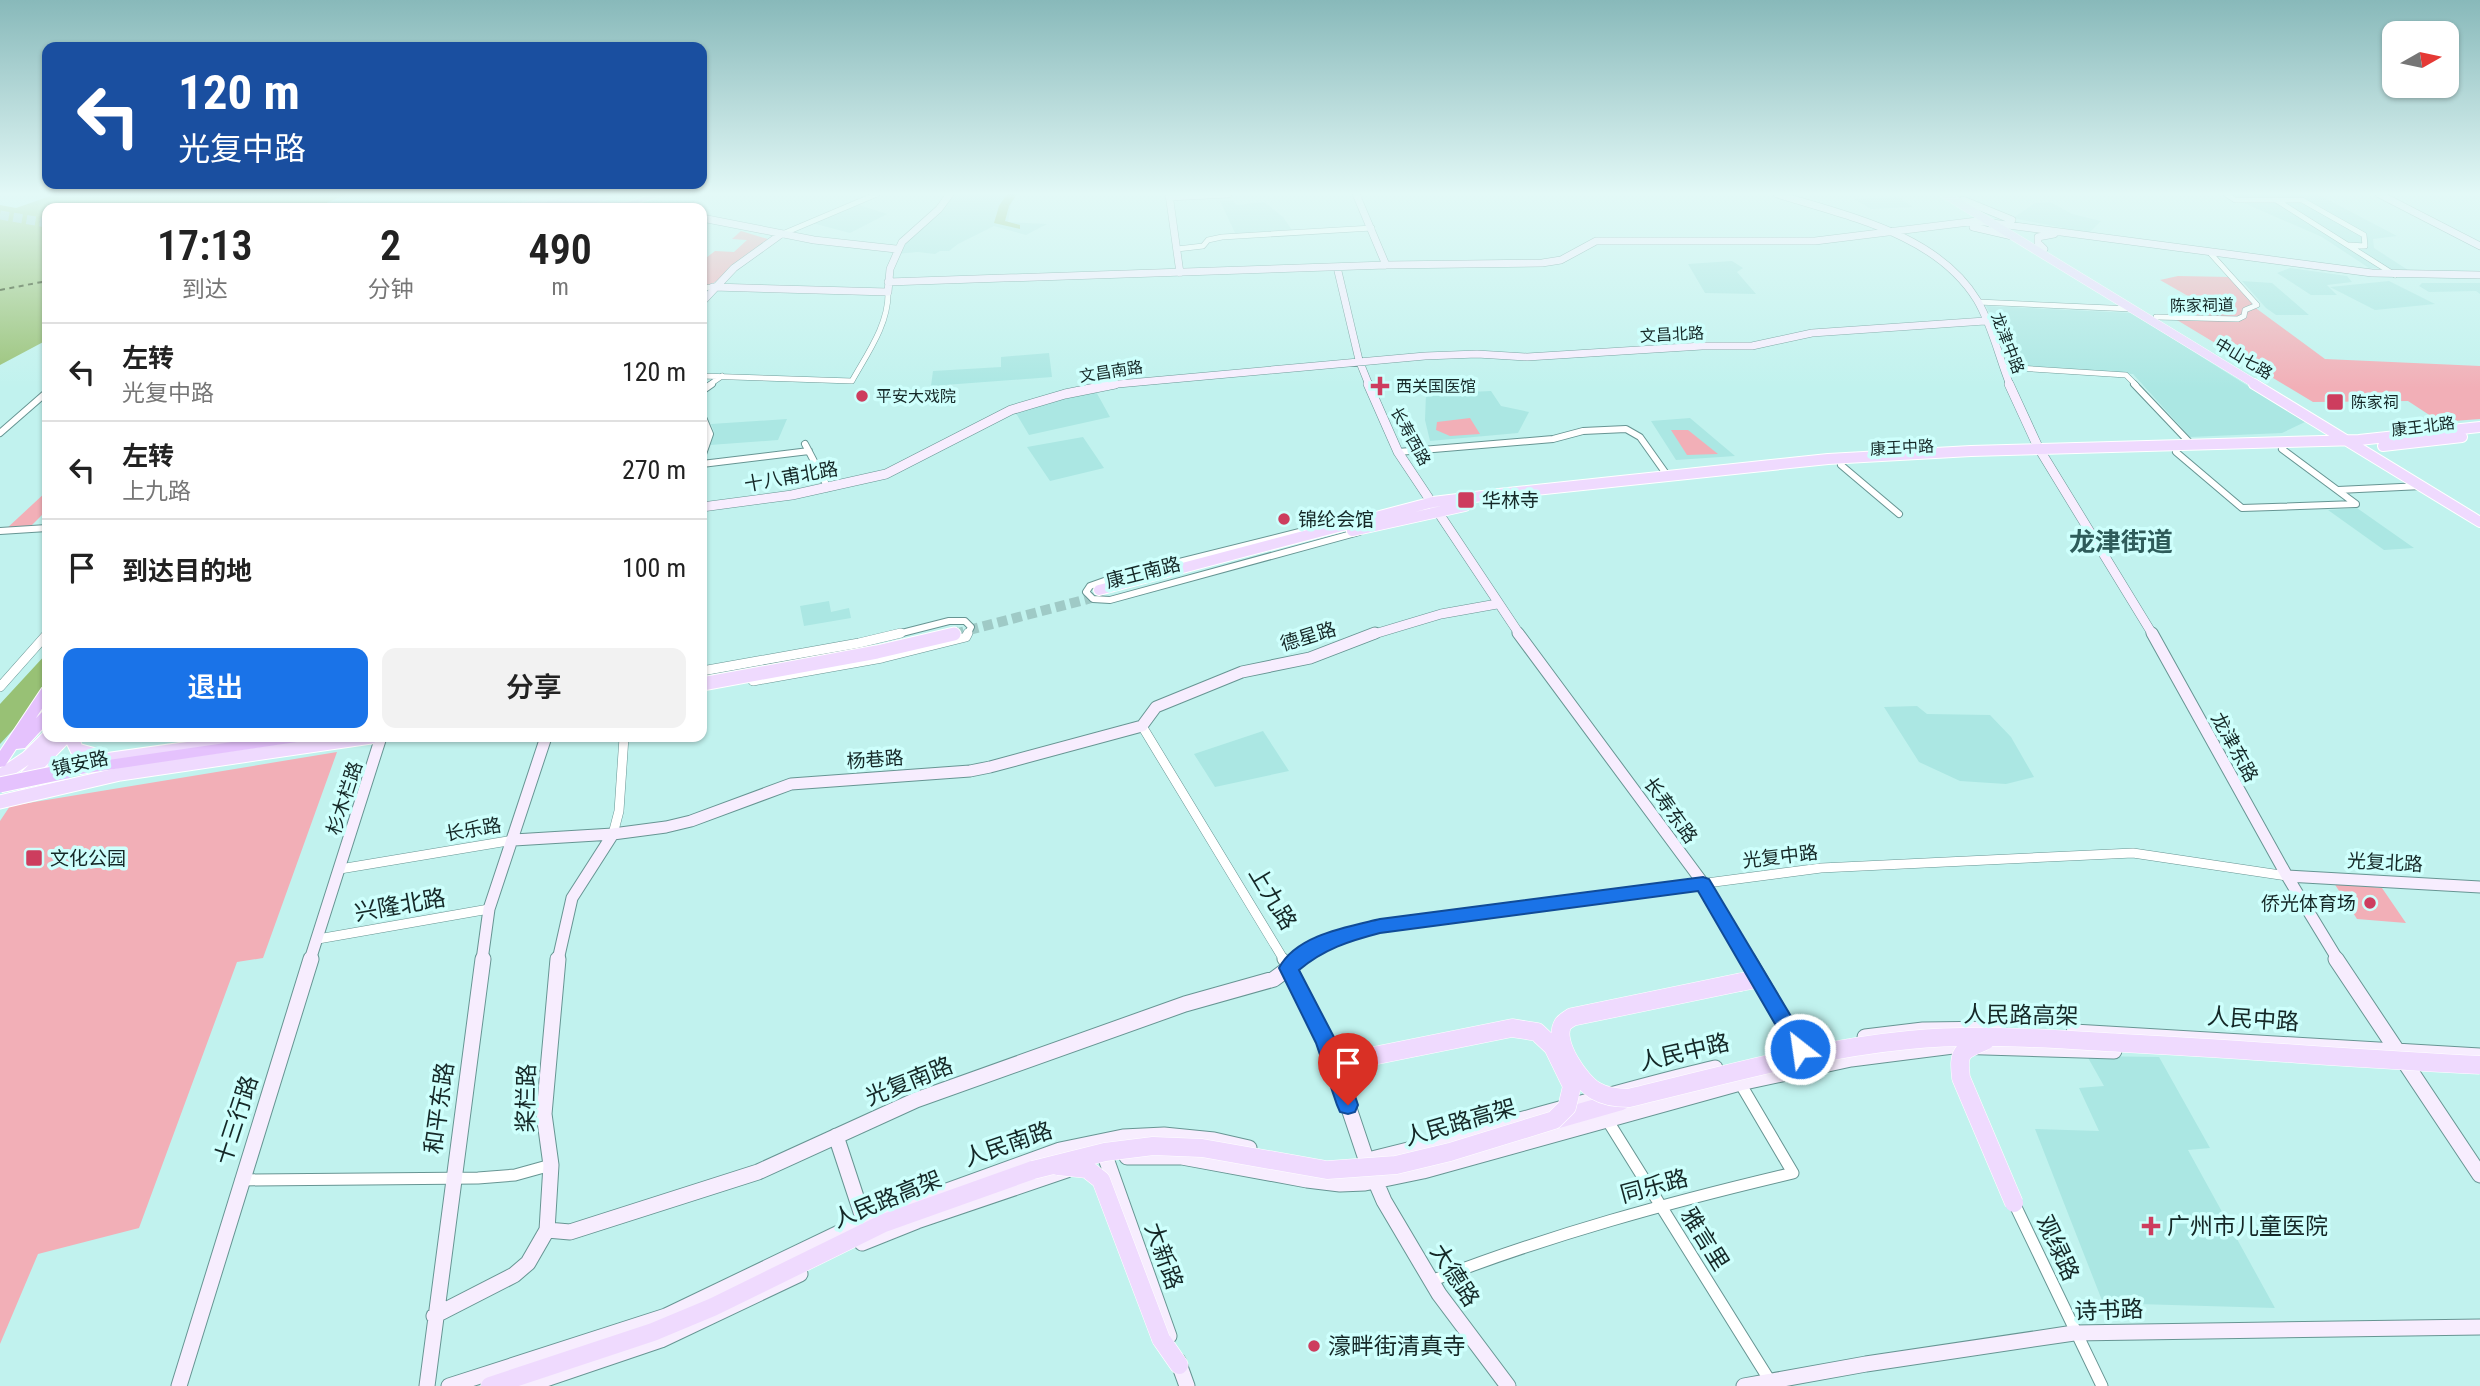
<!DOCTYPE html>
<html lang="zh">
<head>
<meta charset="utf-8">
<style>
	:root { --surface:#fff; --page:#f2f2f2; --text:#222; --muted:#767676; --line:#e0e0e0; --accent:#1a73e8 }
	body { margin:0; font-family:"Roboto Condensed","Noto Sans SC",sans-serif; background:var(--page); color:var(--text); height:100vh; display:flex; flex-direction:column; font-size:26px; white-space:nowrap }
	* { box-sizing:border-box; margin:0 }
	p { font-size:23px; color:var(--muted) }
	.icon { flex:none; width:38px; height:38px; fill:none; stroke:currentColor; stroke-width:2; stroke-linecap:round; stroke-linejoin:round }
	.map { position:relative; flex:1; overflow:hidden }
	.sheet { position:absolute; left:42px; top:203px; width:665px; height:539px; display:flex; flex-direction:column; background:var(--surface); border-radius:14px; box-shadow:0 2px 5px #0004 }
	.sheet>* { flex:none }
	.top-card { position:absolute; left:42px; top:42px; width:665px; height:147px; border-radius:14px; box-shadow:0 2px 5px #0004; background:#1a4fa0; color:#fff; overflow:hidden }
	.needle { width:46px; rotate:81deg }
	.fabs { position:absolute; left:2382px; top:21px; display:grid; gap:14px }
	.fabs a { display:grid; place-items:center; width:77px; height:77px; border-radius:14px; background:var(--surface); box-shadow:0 2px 5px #0004; font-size:35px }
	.pin { position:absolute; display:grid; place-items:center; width:60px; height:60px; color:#fff; margin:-72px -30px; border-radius:50% 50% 50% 0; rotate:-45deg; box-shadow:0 0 7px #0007 }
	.pin .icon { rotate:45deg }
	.me { position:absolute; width:77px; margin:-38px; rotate:330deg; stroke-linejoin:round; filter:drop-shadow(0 0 5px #0008) }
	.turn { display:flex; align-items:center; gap:24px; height:147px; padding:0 21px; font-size:32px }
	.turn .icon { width:91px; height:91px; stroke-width:2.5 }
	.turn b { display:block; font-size:49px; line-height:60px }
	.eta { display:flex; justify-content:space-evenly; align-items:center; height:119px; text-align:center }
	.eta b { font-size:42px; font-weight:600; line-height:49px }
	.action { display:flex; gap:14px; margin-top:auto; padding:14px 21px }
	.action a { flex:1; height:80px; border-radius:14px; background:var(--accent); color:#fff; font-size:28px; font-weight:600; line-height:80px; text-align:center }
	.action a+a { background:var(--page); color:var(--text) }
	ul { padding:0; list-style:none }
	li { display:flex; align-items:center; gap:21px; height:98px; padding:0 21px; border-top:2px solid var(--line) }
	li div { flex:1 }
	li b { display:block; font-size:26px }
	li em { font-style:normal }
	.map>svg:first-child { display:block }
	.built { fill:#abe7e3 }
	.green { fill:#f2afb7 }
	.water { fill:#98c175 }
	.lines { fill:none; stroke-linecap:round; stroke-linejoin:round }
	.river { fill:#98c175; fill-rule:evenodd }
	.ferry { stroke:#1d3600; stroke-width:2; stroke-dasharray:5 4.5; stroke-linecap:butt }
	.primary-tunnel-far1 { stroke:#9fcac6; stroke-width:10; stroke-dasharray:10 5; stroke-linecap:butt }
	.primary-tunnel { stroke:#9fcac6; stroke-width:13; stroke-dasharray:13 7; stroke-linecap:butt }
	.highway-tunnel { stroke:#9fcac6; stroke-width:9; stroke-dasharray:9 4.5; stroke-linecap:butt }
	.street-far3-casing { stroke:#679593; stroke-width:6 }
	.street-far2-casing { stroke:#679593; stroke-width:8 }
	.street-far1-casing { stroke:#679593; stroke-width:10 }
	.street-casing { stroke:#679593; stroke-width:13 }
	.secondary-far3-casing { stroke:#679593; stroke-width:8 }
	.secondary-far2-casing { stroke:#679593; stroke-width:10 }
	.secondary-far1-casing { stroke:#679593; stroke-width:13 }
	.secondary-casing { stroke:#679593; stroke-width:17 }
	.primary-far3-casing { stroke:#fff; stroke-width:9 }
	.primary-far2-casing { stroke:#fff; stroke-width:12 }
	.primary-far1-casing { stroke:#fff; stroke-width:15 }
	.primary-casing { stroke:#fff; stroke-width:19 }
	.highway-casing { stroke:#fff; stroke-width:2 }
	.street-far3 { stroke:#fff; stroke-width:5 }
	.street-far2 { stroke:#fff; stroke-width:6 }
	.street-far1 { stroke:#fff; stroke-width:9 }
	.street { stroke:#fff; stroke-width:11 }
	.secondary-far3 { stroke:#f7edfe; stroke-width:7 }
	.secondary-far2 { stroke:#f7edfe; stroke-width:9 }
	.secondary-far1 { stroke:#f7edfe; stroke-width:11 }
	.secondary { stroke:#f7edfe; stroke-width:15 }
	.primary-far3 { stroke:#efdafe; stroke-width:8 }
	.primary-far2 { stroke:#efdafe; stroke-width:10 }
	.primary-far1 { stroke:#efdafe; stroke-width:13 }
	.primary { stroke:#efdafe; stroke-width:18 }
	.highway { fill:#e5c2fd; fill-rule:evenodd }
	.primary-bridge-casing { stroke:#fff; stroke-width:19; stroke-linecap:butt }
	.highway-bridge-far1-casing { stroke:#fff; stroke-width:10; stroke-linecap:butt }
	.highway-bridge-casing { stroke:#fff; stroke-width:17; stroke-linecap:butt }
	.primary-bridge { stroke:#efdafe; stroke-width:18 }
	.highway-bridge-far1 { stroke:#e5c2fd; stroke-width:9 }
	.highway-bridge { stroke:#e5c2fd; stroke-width:15 }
	.route { fill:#1a73e8; stroke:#114b97; stroke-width:2 }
	.poi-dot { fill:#cd3d5e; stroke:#cefffc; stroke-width:2.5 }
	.labels { text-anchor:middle; stroke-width:7; stroke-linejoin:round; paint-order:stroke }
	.far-street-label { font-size:16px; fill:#152827; stroke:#cefffc }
	.far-poi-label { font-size:16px; fill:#152827; stroke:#cefffc; text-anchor:start }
	.street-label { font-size:19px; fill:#152827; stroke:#cefffc }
	.poi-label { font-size:19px; fill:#152827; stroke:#cefffc; text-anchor:start }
	.near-street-label { font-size:23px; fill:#152827; stroke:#cefffc }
	.near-poi-label { font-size:23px; fill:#152827; stroke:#cefffc; text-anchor:start }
	.district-label { font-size:26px; font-weight:bold; fill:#2f5c5a; stroke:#cefffc }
</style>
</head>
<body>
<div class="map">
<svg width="2480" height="1386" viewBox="0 0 2480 1386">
	<rect width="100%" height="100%" fill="#c1f2ee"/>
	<path class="built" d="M347 194H523L494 208H315Z
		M952 194H1017L1011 204 1008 222 1047 224 1026 235 994 226 958 244 949 251H940L935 254 918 252 895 254 910 235 938 216Z
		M2223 194H2317L2397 236 2373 239 2374 248 2408 270 2369 268 2322 237Z
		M1899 197 1913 207 1871 209 1854 199Z
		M1231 200 1237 205 1264 202 1283 217 1294 233 1236 235 1220 201Z
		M2050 202 2072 214 2101 221 2089 233 2013 218 2035 203Z
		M856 204 887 214 850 233 812 223Z
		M1732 261 1743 268 1737 272 1756 294 1705 293 1688 264Z
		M2290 268 2347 276 2352 282 2327 285 2337 295H2311L2277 273Z
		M2242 281 2272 283 2309 315H2276L2266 308Z
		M2389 281 2435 304 2375 310 2330 287Z
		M2422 283H2480V294L2476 291 2429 292 2419 286Z
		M1986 306 2132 313 2305 422 2282 433 2190 437 2133 374 2014 366Z
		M1049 353 1052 377 931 386 933 371 1001 367V357Z
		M1094 388 1110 417 1029 435 1014 410Z
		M1491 391 1501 406 1529 412 1518 433 1430 441 1425 420 1426 394Z
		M1690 418 1735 456 1676 460 1651 421Z
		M787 419 778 440 710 445 714 432 711 424Z
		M1083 437 1104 468 1050 481 1027 447Z
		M2357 508 2414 548 2384 550 2328 510Z
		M829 601 831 612 849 608 851 618 804 626 800 606Z
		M1917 706 1927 714 1990 715 2011 737 2034 777 2006 784 1960 781 1919 762 1884 707Z
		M1263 731 1289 771 1215 787 1194 754Z
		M2087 1056 2159 1057 2210 1148 2188 1150 2275 1308 2103 1303 2035 1129 2099 1131 2079 1088 2104 1086Z"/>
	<path class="green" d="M741 231 771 240 711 285 702 286V261L715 251 734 252 747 240 732 239Z
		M2178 276 2230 277 2257 309 2325 359 2480 366V419L2440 422 2408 401 2313 402 2167 314 2194 311 2195 300 2160 280Z
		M1470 418 1480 434 1450 436 1436 430 1437 422Z
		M1671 430H1688L1718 454 1687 455Z
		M47 491V510L29 528 5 530Z
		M337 752 263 958 237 962 139 1228 38 1254 0 1344V821L10 806Z
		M2334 883 2382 888 2406 923 2357 919Z"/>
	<path class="water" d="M56 194H347L315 208H47V340L0 365V205L16 208Z
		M47 653V693L0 744V704Z"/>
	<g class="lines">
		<path class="river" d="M1007 194H1017L1009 206 1005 221 1020 225V229L994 223 999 206Z"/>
		<path class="ferry" d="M0 290 47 281"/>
		<path class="primary-tunnel-far1" d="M954 634 1103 595"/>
		<path class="primary-tunnel" d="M954 634 959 633"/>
		<path class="highway-tunnel" d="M0 215 47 223"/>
		<g class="street-far3-casing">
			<path id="street-far3" d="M2226 194 2235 200H2302L2364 235 2365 246 2349 245
				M2276 200 2395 275
				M780 235 877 194
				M1177 249 1203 246 1208 240 1222 237 1372 228
				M702 288 713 287
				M1978 302 2132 309
				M2156 317 2238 319 2244 316 2245 310 2257 305 2211 254
				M2003 367 2126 375 2136 385
				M702 376 852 381C867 354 889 324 888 292
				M709 385 722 376"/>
		</g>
		<g class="street-far2-casing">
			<path id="street-far2" d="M2134 384 2192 445
				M702 391 712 384
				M702 415 710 434 702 457
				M0 433 47 392
				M805 444 828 488
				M1398 452 1553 439 1583 431 1626 429 1640 437 1667 475
				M2176 452 2242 508 2356 504 2282 449
				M702 464 809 451
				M1841 465 1899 514
				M2338 490 2422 486
				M1343 521 1107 580 1090 586 1086 592 1093 599 1110 600 1359 532
				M0 531 47 528
				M894 635 949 621H965L971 627 967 635"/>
		</g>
		<g class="street-far1-casing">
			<path id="street-far1" d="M702 671 859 643 901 633
				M753 681 882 658 966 637 968 633
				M0 687 47 634
				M1142 726 1284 960
				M613 834 619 811 624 737
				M340 869 514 840
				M318 939 489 909
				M1298 960 1332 941 1380 926 1821 868 2133 853 2287 876"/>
		</g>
		<g class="street-casing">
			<path id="street" d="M1283 959 1289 968 1300 959
				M1606 1118 1770 1381
				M241 1180 478 1178 515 1175 551 1165
				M2014 1203 2102 1386
				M1431 1281C1549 1235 1670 1202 1793 1173L1740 1083"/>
		</g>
		<g class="secondary-far3-casing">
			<path id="secondary-far3" d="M1169 194 1180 273
				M1356 194 1386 265
				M1777 194C1846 216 1936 233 1977 300 1992 325 1999 358 2010 385
				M2379 194 2480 246
				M1169 197 1228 194
				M1963 200 2012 220
				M607 206 642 208
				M702 218 814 240 896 249
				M1973 227 2012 236
				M2044 249 2038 243V237L2054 234
				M1337 267 1359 360 1369 385
				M888 282 1386 265 1542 263 1561 260 1596 241H1815L1977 221 2372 273 2480 275
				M713 287 888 292 890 269 902 242 939 209 950 194
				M702 302 734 268 780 235
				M1107 385 1425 356 1477 354 1527 357 1702 346H1752L1812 333 1985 321"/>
		</g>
		<g class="secondary-far2-casing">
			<path id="secondary-far2" d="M1368 384 1398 452 1520 635
				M2009 384 2038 447 2153 635
				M702 507 792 495 886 474 1011 410 1065 394 1115 384
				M1371 635 1441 614 1497 604"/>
		</g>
		<g class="secondary-far1-casing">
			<path id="secondary-far1" d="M1518 633 1703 883 1749 960
				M2152 633 2287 876 2338 960
				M514 840 613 834 666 827 691 821 791 784 970 771 990 767 1142 726 1156 707 1242 672 1310 658 1375 633
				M2287 876 2480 887
				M310 960 381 737
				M482 960 489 909 546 737
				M558 960 572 898 613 834"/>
		</g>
		<g class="secondary-casing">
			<path id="secondary" d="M1748 959 1806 1058
				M2336 959 2480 1175
				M2074 1032 2480 1056
				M1865 1037 1923 1030 1999 1029
				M836 1136 864 1221
				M1103 1150 1169 1336
				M1127 1157H1182L1307 1180 1340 1184 1365 1183 1423 1171 1740 1083 1851 1059 1953 1046 2114 1051
				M1372 1159C1487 1132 1600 1095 1715 1068
				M547 1230 570 1232 758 1172 916 1100 1185 1004 1274 979 1289 968 1327 1043 1366 1159 1384 1201 1439 1294 1508 1386
				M862 1243 917 1221 1067 1170
				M434 1316 514 1275 528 1263 547 1230 551 1165 544 1114 558 959
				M1178 1361 1187 1386
				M179 1386 311 959
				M427 1386 483 959
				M449 1386 666 1316 864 1221 1060 1150 1123 1137 1164 1135 1214 1140 1249 1148
				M525 1386 661 1340 800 1274
				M1744 1386 1866 1364 2074 1333 2480 1327"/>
		</g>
		<g class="primary-far3-casing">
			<path id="primary-far3" d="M1944 194 2257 385
				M519 208 566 194
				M594 208 607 206"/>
		</g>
		<g class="primary-far2-casing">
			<path id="primary-far2" d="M2254 384 2480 522
				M2383 446 2462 437
				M1352 531 1465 506
				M1099 590 1433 502 1499 494 1828 459 1971 451 2359 440 2480 427"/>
		</g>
		<g class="primary-far1-casing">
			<path id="primary-far1" d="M702 684 877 652 954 634
				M71 737 77 750 99 756
				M54 767 270 737
				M0 776 27 758 48 737
				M21 782 65 737
				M0 802 120 774 371 737"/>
		</g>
		<g class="primary-casing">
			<path id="primary" d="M1741 982 1758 979
				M1335 1064 1368 1057
				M1558 1119 1621 1101
				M1161 1339 1179 1365
				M490 1386 653 1332 713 1307 884 1223 1033 1170"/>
		</g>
		<g class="highway-casing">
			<path id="highway" d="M567 194 574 196 541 208H530Z
				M654 194H667L628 206 562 208 566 206 628 202Z
				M47 687V701L36 718 42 712 47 710V724L25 748 16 749 5 766 0 767V751L42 688Z
				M266 737H304L297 742 67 776 60 771 67 766Z"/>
		</g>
		<use href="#street-far3" class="street-far3"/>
		<use href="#street-far2" class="street-far2"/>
		<use href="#street-far1" class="street-far1"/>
		<use href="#street" class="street"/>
		<use href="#secondary-far3" class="secondary-far3"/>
		<use href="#secondary-far2" class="secondary-far2"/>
		<use href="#secondary-far1" class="secondary-far1"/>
		<use href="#secondary" class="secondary"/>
		<use href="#primary-far3" class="primary-far3"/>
		<use href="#primary-far2" class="primary-far2"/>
		<use href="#primary-far1" class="primary-far1"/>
		<use href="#primary" class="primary"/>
		<use href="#highway" class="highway"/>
		<g class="primary-bridge-casing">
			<path id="primary-bridge" d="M1741 982 1572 1017C1569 1019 1565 1021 1563 1024 1552 1042 1581 1083 1596 1091 1606 1097 1618 1098 1629 1098 1722 1076 1814 1049 1909 1040 1979 1033 2050 1039 2121 1043 2240 1049 2360 1059 2480 1065
				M1985 1041C1961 1051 1958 1051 1961 1078L2014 1203
				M1058 1166 1087 1169 1101 1180 1161 1339
				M1033 1170 1105 1152 1153 1146 1202 1148 1327 1170 1396 1165 1450 1152 1554 1120 1567 1107 1572 1086 1553 1047 1537 1032 1512 1028 1368 1057"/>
		</g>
		<g class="highway-bridge-far1-casing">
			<path id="highway-bridge-far1" d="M556 203 582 195
				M570 208 608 194"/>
		</g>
		<g class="highway-bridge-casing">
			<path id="highway-bridge" d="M0 785 67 771"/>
		</g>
		<use href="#primary-bridge" class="primary-bridge"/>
		<use href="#highway-bridge-far1" class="highway-bridge-far1"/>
		<use href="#highway-bridge" class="highway-bridge"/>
	</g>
	<linearGradient id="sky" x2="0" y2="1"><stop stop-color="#88b9ba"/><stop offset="0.5" stop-color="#e3f9f7"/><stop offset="1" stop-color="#e3f9f7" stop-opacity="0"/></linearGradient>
	<rect width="2480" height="388" fill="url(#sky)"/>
	<path class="route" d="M1703 877 1709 879 1807 1043 1811 1049 1807 1055 1800 1057 1793 1055 1698 891 1380 933C1349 941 1324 949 1299 970L1337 1043 1358 1105 1355 1112 1348 1114 1340 1112 1337 1105 1316 1043 1279 968C1296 935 1347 927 1380 919Z"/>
	<g class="poi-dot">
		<path d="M1376.5 375.5h7v7h7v7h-7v7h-7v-7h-7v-7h7z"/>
		<circle cx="862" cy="396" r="7"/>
		<rect x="2326" y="393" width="18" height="18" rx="3.5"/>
		<rect x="1457" y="491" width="18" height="18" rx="3.5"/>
		<circle cx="1284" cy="519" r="7"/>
		<rect x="25" y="849" width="18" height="18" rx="3.5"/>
		<circle cx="2370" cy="903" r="7"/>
		<path d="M2147.5 1215.5h7v7h7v7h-7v7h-7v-7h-7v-7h7z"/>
		<circle cx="1314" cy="1346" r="7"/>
	</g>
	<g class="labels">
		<g class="far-street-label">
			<text transform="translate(2202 305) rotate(-1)" y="6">陈家祠道</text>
			<text transform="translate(1672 334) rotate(-3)" y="6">文昌北路</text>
			<text transform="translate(2008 343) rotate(69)" y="6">龙津中路</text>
			<text transform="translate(2244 358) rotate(31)" y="6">中山七路</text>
			<text transform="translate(1111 371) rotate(-9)" y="6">文昌南路</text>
			<text transform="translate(2423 426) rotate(-7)" y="6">康王北路</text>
			<text transform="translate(1411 436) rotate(61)" y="6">长寿西路</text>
			<text transform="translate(1902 447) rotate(-3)" y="6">康王中路</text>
		</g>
		<g class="far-poi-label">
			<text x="1396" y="392">西关国医馆</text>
			<text x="876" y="402">平安大戏院</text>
			<text x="2351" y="408">陈家祠</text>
		</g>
		<g class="street-label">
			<text transform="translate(791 476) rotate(-10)" y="7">十八甫北路</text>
			<text transform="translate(1143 572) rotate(-14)" y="7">康王南路</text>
			<text transform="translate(1308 636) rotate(-17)" y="7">德星路</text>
			<text transform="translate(2235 747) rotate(61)" y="7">龙津东路</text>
			<text transform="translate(875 759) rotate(-4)" y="7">杨巷路</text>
			<text transform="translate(80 763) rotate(-12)" y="7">镇安路</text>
			<text transform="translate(344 798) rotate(-72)" y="7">杉木栏路</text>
			<text transform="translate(1671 810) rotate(54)" y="7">长寿东路</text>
			<text transform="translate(473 829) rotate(-10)" y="7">长乐路</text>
			<text transform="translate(1780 856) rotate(-7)" y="7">光复中路</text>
			<text transform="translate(2385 862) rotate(3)" y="7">光复北路</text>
		</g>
		<g class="poi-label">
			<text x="1482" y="507">华林寺</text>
			<text x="1298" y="526">锦纶会馆</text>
			<text x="50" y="865">文化公园</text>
			<text x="2356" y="910" text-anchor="end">侨光体育场</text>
		</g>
		<g class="near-street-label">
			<text transform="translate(1273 898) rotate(59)" y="8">上九路</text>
			<text transform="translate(400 905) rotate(-10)" y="8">兴隆北路</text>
			<text transform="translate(2021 1015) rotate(1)" y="8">人民路高架</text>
			<text transform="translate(2253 1019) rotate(4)" y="8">人民中路</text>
			<text transform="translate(1684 1052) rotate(-13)" y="8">人民中路</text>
			<text transform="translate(909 1081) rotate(-22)" y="8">光复南路</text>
			<text transform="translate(526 1098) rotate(-89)" y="8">桨栏路</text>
			<text transform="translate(439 1108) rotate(-82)" y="8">和平东路</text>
			<text transform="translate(236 1120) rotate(-72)" y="8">十三行路</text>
			<text transform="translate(1460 1122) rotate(-16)" y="8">人民路高架</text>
			<text transform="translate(1008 1144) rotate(-19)" y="8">人民南路</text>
			<text transform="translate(1654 1186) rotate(-15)" y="8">同乐路</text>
			<text transform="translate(887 1199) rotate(-22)" y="8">人民路高架</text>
			<text transform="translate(1705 1239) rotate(58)" y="8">雅言里</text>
			<text transform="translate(2058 1248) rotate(65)" y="8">观绿路</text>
			<text transform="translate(1164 1256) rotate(70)" y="8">大新路</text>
			<text transform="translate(1455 1275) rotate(57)" y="8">大德路</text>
			<text transform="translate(2109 1310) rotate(-2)" y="8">诗书路</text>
		</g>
		<g class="near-poi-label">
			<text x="2167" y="1234">广州市儿童医院</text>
			<text x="1328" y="1354">濠畔街清真寺</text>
		</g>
		<g class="district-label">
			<text x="2121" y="551">龙津街道</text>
		</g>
	</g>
</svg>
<div class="fabs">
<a><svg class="needle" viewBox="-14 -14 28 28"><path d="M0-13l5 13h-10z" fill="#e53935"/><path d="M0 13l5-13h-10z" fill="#767676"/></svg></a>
</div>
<div class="pin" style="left:1348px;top:1105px;background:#d93025"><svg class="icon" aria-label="arrive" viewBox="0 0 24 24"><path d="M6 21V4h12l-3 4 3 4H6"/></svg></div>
<svg class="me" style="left:1800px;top:1049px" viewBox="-20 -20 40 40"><circle r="17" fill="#1a73e8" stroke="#fff" stroke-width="3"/><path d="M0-11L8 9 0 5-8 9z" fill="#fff"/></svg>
<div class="top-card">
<div class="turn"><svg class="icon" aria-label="left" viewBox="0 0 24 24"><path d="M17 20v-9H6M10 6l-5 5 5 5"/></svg><div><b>120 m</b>光复中路</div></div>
</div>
<section class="sheet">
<div class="eta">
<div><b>17:13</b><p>到达</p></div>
<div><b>2</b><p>分钟</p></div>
<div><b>490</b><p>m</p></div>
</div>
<ul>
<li><svg class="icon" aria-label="left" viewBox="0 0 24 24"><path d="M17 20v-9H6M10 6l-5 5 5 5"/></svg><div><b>左转</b><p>光复中路</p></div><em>120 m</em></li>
<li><svg class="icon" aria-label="left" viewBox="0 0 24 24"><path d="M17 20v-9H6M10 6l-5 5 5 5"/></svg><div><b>左转</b><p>上九路</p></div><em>270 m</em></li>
<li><svg class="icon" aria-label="arrive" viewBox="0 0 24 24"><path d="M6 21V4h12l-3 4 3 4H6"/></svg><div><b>到达目的地</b></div><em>100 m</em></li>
</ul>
<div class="action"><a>退出</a><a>分享</a></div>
</section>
</div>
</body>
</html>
